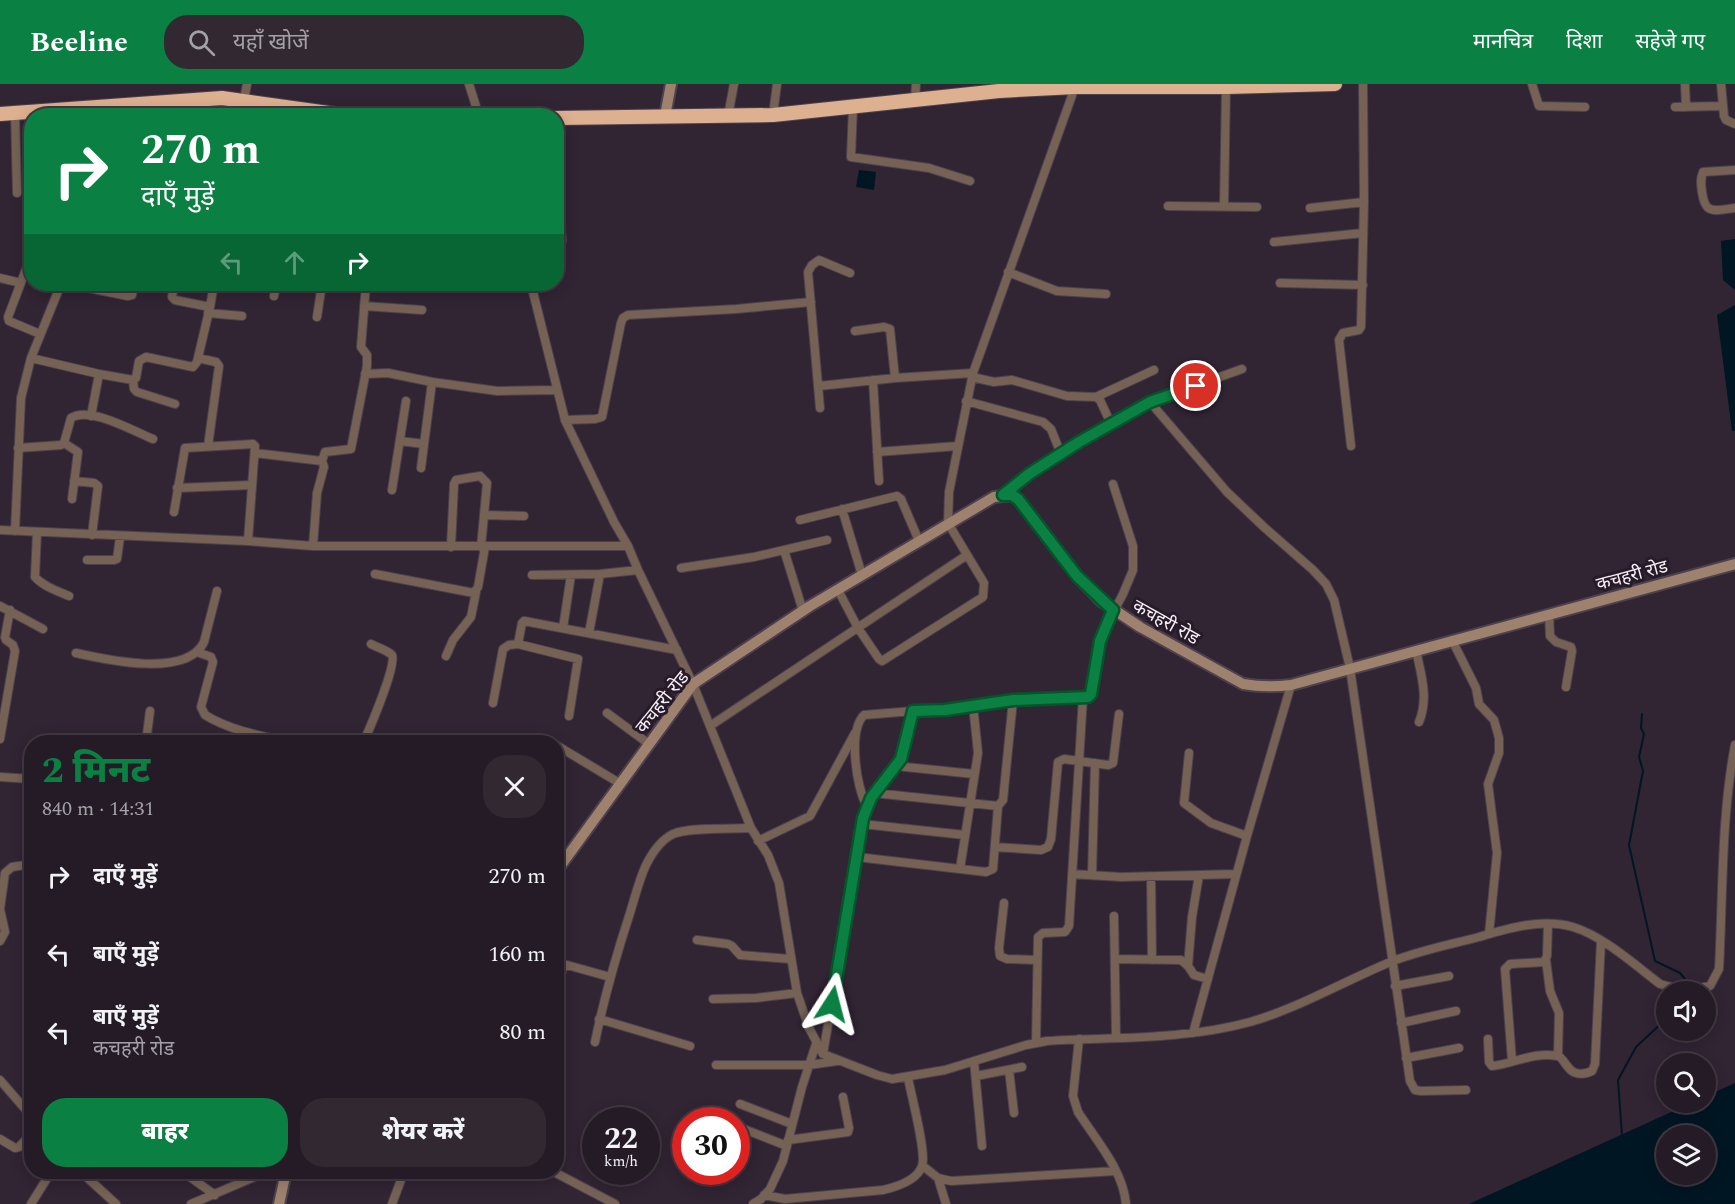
<!DOCTYPE html>
<html lang="hi">
<head>
<meta charset="utf-8">
<style>
	:root { --surface:#251b26; --page:#312832; --text:#f1f3f6; --muted:#a3a1a7; --line:#423943; --accent:#0b8043 }
	body { margin:0; font-family:Spectral,"Noto Sans Devanagari",serif; background:var(--page); color:var(--text); height:100vh; display:flex; flex-direction:column; font-size:22px; white-space:nowrap }
	* { box-sizing:border-box; margin:0 }
	p { font-size:20px; color:var(--muted) }
	.icon { flex:none; width:33px; height:33px; fill:none; stroke:currentColor; stroke-width:2; stroke-linecap:round; stroke-linejoin:round }
	.map { position:relative; flex:1; overflow:hidden }
	.drawer { position:absolute; left:24px; top:651px; width:540px; height:444px; display:flex; flex-direction:column; background:var(--surface); border-radius:24px; box-shadow:0 3px 15px #0003,0 0 0 2px var(--line) }
	.drawer>* { flex:none }
	.banner { position:absolute; left:24px; top:24px; width:540px; height:183px; border-radius:24px; box-shadow:0 3px 15px #0003,0 0 0 2px var(--line); background:#0b8043; color:#fff; overflow:hidden }
	.controls { position:absolute; left:1656px; top:897px; display:grid; gap:12px }
	.controls a { display:grid; place-items:center; width:60px; height:60px; border-radius:50%; background:var(--surface); box-shadow:0 3px 15px #0003,0 0 0 2px var(--line); font-size:30px }
	.speed { position:absolute; left:582px; top:1023px; display:flex; gap:12px; font-size:30px; font-weight:700; text-align:center }
	.speed>* { display:grid; place-content:center; width:78px; height:78px; border-radius:50%; background:var(--surface); box-shadow:0 3px 15px #0003,0 0 0 2px var(--line); line-height:1 }
	.speed small { font-size:15px; font-weight:400 }
	.speed .limit { border:9px solid #d22; background:#fff; color:#111 }
	.pin { position:absolute; display:grid; place-items:center; width:51px; height:51px; color:#fff; margin:-26px; border:3px solid #fff; border-radius:50%; box-shadow:0 2px 6px #0007 }
	.me { position:absolute; width:66px; margin:-33px; rotate:9deg; stroke-linejoin:round; filter:drop-shadow(0 0 4px #0008) }
	.turn { display:flex; align-items:center; gap:21px; height:126px; padding:0 18px; font-size:27px }
	.turn .icon { width:78px; height:78px; stroke-width:2.5 }
	.turn b { display:block; font-size:42px; line-height:51px }
	.lanes { display:flex; align-items:center; height:57px; padding:0 18px; background:#0003; justify-content:center; gap:30px; direction:ltr }
	.lanes .off { opacity:.35 }
	.round { display:grid; place-items:center; flex:none; width:63px; height:63px; border-radius:24px; background:var(--page) }
	.overview { display:flex; align-items:center; justify-content:space-between; height:102px; padding:0 18px }
	h1 { font-size:36px; font-weight:800; line-height:45px; color:var(--accent) }
	.cta { display:flex; gap:12px; margin-top:auto; padding:12px 18px }
	.cta a { flex:1; height:69px; border-radius:24px; background:var(--accent); color:#fff; font-size:24px; font-weight:800; line-height:69px; text-align:center }
	.cta a+a { background:var(--page); color:var(--text) }
	ul { padding:0; list-style:none }
	li { display:flex; align-items:center; gap:18px; height:78px; padding:0 18px }
	li div { flex:1 }
	li b { display:block; font-size:22px }
	li em { font-style:normal }
	header { display:flex; align-items:center; gap:36px; box-sizing:border-box; height:84px; padding:0 30px; background:var(--accent); color:#fff }
	header strong { font-size:28px }
	nav { display:flex; gap:33px; margin-inline-start:auto; font-size:21px }
	.search { width:420px; height:54px; background:var(--page); display:flex; align-items:center; gap:15px; box-sizing:border-box; padding:0 21px; border-radius:24px; color:var(--muted); font-size:22px }
	.map>svg:first-child { display:block }
	.water { fill:#001623; fill-rule:evenodd }
	.lines { fill:none; stroke-linecap:round; stroke-linejoin:round }
	.stream { stroke:#001623; stroke-width:2 }
	.street-casing { stroke:#4d414f; stroke-width:10 }
	.secondary-casing { stroke:#4d414f; stroke-width:14 }
	.highway-casing { stroke:#4d414f; stroke-width:16 }
	.street { stroke:#756255; stroke-width:8 }
	.secondary { stroke:#9f826d; stroke-width:10 }
	.highway { stroke:#ddb090; stroke-width:14 }
	.route-casing { stroke:#07532c; stroke-width:15 }
	.route { stroke:#0b8043; stroke-width:10 }
	.labels { text-anchor:middle; stroke-width:6; stroke-linejoin:round; paint-order:stroke }
	.street-label { font-size:18px; fill:#f8f0f9; stroke:#271b29 }
</style>
</head>
<body>
<header>
<strong>Beeline</strong>
<div class="search"><svg class="icon" aria-label="search" viewBox="0 0 24 24"><circle cx="10" cy="10" r="6"/><path d="M15 15l6 6"/></svg>यहाँ खोजें</div>
<nav><a>मानचित्र</a><a>दिशा</a><a>सहेजे गए</a></nav>
</header>
<div class="map">
<svg width="1735" height="1120" viewBox="0 0 1735 1120">
	<rect width="100%" height="100%" fill="#312433"/>
	<path class="water" d="M859 86 876 88 874 106 856 103Z
		M1735 155V206L1723 196 1721 157Z
		M1735 221V347H1732L1717 231Z
		M1735 999V1120H1469L1691 1019 1706 1018V1012ZM1666 1052H1706V1090H1666Z"/>
	<g class="lines">
		<path class="stream" d="M1642 630 1641 644 1644 650 1639 673 1643 687 1629 761 1655 877 1680 889 1685 895 1682 903
			M1622 1052 1618 996 1636 963 1666 935"/>
		<g class="street-casing">
			<path id="street" d="M469 0 479 32
				M1532 0 1539 22 1585 23
				M1685 0 1686 23
				M1721 0 1724 32 1726 36 1735 40
				M196 15 197 32
				M244 16 247 0
				M915 16 916 0
				M853 22 851 73 929 84 970 97
				M1675 23 1723 22
				M15 29 17 109
				M773 31 777 0
				M728 32 734 0
				M1735 86 1703 88C1700 95 1701 101 1702 108 1705 132 1715 126 1735 124
				M556 96 562 156 560 163 556 164
				M1168 122 1257 123
				M1224 122 1226 3
				M1310 124 1364 118
				M1274 158 1363 149
				M31 172 8 233 9 237 40 250
				M1008 188 1057 207 1106 210
				M0 194 21 199
				M1280 199 1363 201
				M69 200 128 212 132 211 134 200
				M531 200 565 336 614 438 628 462 638 486 693 600 751 744 768 771 779 799 797 909 809 944 823 970 877 991 892 995 945 986 1026 961 1047 957C1115 953 1184 956 1250 938 1296 925 1343 898 1388 879 1417 867 1449 861 1479 853 1509 844 1542 834 1573 843 1603 852 1635 881 1660 900 1676 905 1694 906 1710 902L1719 885C1723 811 1721 734 1735 661
				M274 212 276 200
				M364 222 422 226
				M210 223 214 200
				M208 229 242 232
				M317 233 322 200
				M855 247 884 243 890 245 895 294
				M31 274 99 290 133 296 136 294 139 277 146 273 193 283 197 278 210 223 175 216 172 213 174 200
				M198 274 216 278 219 282 208 362
				M365 290 388 289 432 298
				M972 293 994 298 1012 296 1067 312 1096 313 1100 316 1111 340
				M133 296 134 305 137 308 175 320
				M873 296 879 397
				M819 302 895 294 973 289
				M1096 313 1154 286
				M966 317 1043 338 1051 345 1061 370
				M1150 318 1227 408 1265 444 1313 486 1326 500 1334 516 1350 584 1410 997 1415 1006 1421 1007 1466 1006
				M820 324 808 188 812 181 819 176 850 189
				M91 332 99 290
				M565 336 595 335 602 333 621 239 623 234 628 231 736 225 811 218
				M400 357 424 360
				M64 359 78 368 72 415
				M1351 362 1339 256 1343 249 1359 246 1361 243 1364 118 1363 0
				M18 364 61 361 64 359 71 334C90 322 133 347 153 355
				M877 368 958 362
				M255 369 322 377 325 368 351 365 367 282V271L361 263 366 200
				M421 384 432 298 497 307 557 306
				M74 397 94 399 98 402 92 451
				M177 404 252 401
				M392 406 406 317
				M1003 411 1029 390 1079 358 1150 318 1242 285
				M842 425 862 491
				M174 428 185 364 253 360 255 362 248 457
				M484 431 524 432
				M800 436 897 412 901 415 919 457
				M0 446 248 457 313 462H628
				M15 447 21 314 31 274 61 200
				M37 448 35 493C43 502 57 507 69 512
				M313 462 317 409 324 383 322 377
				M451 463 454 400 456 396 480 392 487 399 481 463
				M784 466 803 527
				M87 476H114L117 475 120 453
				M681 484 754 473 827 456
				M375 490 474 509 478 503 485 463
				M532 491 600 490 638 486
				M838 506 858 544 879 575 882 577 983 513 984 499 948 439 949 408 973 289 1075 3
				M0 522 43 545
				M1549 530 1550 552 1556 558 1571 563 1572 567 1566 603
				M563 544 571 491
				M589 549 600 490
				M1452 556 1476 604 1479 620 1494 636 1499 654V669L1488 700 1497 769 1489 850
				M518 560 522 539 524 537 677 566
				M1416 566C1421 590 1429 614 1419 638
				M197 568 211 573 213 578 201 623 205 631C229 646 261 652 289 658
				M76 569C107 576 187 594 204 558L217 507
				M446 572 453 556 471 533 476 508
				M493 619 503 565 509 561 518 560 578 575 569 632
				M607 629 649 660
				M710 642 967 471
				M0 655 15 567 13 561 6 556 5 553 10 526
				M42 658V656
				M146 658 150 627
				M363 658C369 647 398 578 392 571 387 566 376 563 371 560
				M495 658 496 655
				M556 661 621 700
				M1189 669 1184 719 1211 739 1247 752
				M896 682 974 690
				M0 693 32 695
				M874 709 998 722 1003 716 1013 616
				M867 722C856 704 848 647 864 631L913 627 945 626 1013 616 1088 613 1091 610 1102 550 1123 510 1133 486V462L1113 400
				M862 740 965 751
				M758 757 810 732 855 649
				M995 763 1041 766 1048 763 1051 755 1058 678 1064 675 1108 681 1113 679 1119 630
				M857 773 986 788 993 785 998 722
				M960 785 978 669 973 621
				M1072 790 1121 793 1236 790
				M1092 791 1095 679
				M1151 793 1152 876
				M1004 819 999 864 1000 872 1007 875 1037 876
				M1114 832 1116 953
				M697 856 728 860 732 862 740 871 790 875
				M0 857 5 848 0 825 5 789 12 783 32 780
				M1115 875 1181 876 1188 882 1194 891 1208 895
				M1546 876 1550 907 1559 929 1558 972
				M1188 882 1192 833 1199 791
				M558 901 563 883 567 881 610 893
				M1395 902 1449 892
				M713 915 756 914 797 909
				M599 935 690 962
				M1401 939 1456 927
				M1193 949 1247 752 1291 601
				M1079 955 1073 1012 1078 1028C1096 1056 1123 1086 1126 1120
				M1488 955 1489 978 1492 982C1513 980 1535 967 1558 972 1566 974 1568 998 1592 987L1595 980 1601 857
				M595 958C604 914 616 872 630 829 635 813 639 796 646 781 652 769 661 756 673 750 689 743 731 745 751 744
				M1036 959 1038 853 1043 849 1065 848 1069 842 1083 613
				M823 970 863 734 871 714 901 675 913 627
				M1406 974 1459 964
				M974 977 982 1062
				M1512 977 1505 885 1510 880 1544 878 1547 872 1548 840
				M716 981H809L837 977
				M1009 986 1014 1029
				M976 992 1022 983
				M0 996 32 1033
				M740 1020 792 1040
				M736 1042 787 1062
				M0 1055 15 1064 19 1063 32 1049
				M788 1056 848 1048 849 1044 843 1013
				M923 1082 938 1094 951 1097 1116 1087
				M81 1088 116 1120
				M183 1088 215 1111
				M554 1088 615 1120
				M938 1094 946 1120
				M764 1111 785 1115 883 1106C896 1103 917 1097 922 1082 927 1070 911 1010 908 994
				M31 1120 51 1088
				M191 1120 266 1088
				M392 1120 404 1088
				M753 1120 761 1115 770 1105 783 1077 802 1003 816 960"/>
		</g>
		<g class="secondary-casing">
			<path id="secondary" d="M665 32 671 0
				M556 788 693 600 810 522 994 413 1012 411 1018 415 1077 492 1101 517 1140 543 1243 600C1260 603 1275 603 1291 601L1735 480
				M279 1120 286 1088"/>
		</g>
		<g class="highway-casing">
			<path id="highway" d="M0 30 222 14 350 32
				M556 34 773 31 999 7 1075 3H1226L1335 0"/>
		</g>
		<use href="#street" class="street"/>
		<use href="#secondary" class="secondary"/>
		<use href="#highway" class="highway"/>
	</g>
	<g class="lines">
		<g class="route-casing">
			<path id="route" d="M832 920 863 734 871 714 901 675 913 627 945 626 1013 616 1088 613 1091 610 1100 557 1113 526 1077 492 1018 415 1012 411H1003L1029 390 1079 358 1150 318 1196 302"/>
		</g>
		<use href="#route" class="route"/>
	</g>
	<g class="labels">
		<g class="street-label">
			<text transform="translate(1632 491) rotate(-15)" y="6">कचहरी रोड</text>
			<text transform="translate(1166 538) rotate(29)" y="6">कचहरी रोड</text>
			<text transform="translate(662 618) rotate(-51)" y="6">कचहरी रोड</text>
		</g>
	</g>
</svg>
<div class="controls">
<a><svg class="icon" aria-label="sound" viewBox="0 0 24 24"><path d="M4 9h4l5-4v14l-5-4H4zM17 9q2 3 0 6"/></svg></a>
<a><svg class="icon" aria-label="search" viewBox="0 0 24 24"><circle cx="10" cy="10" r="6"/><path d="M15 15l6 6"/></svg></a>
<a><svg class="icon" aria-label="layers" viewBox="0 0 24 24"><path d="M12 4l9 5-9 5-9-5zM3 14l9 5 9-5"/></svg></a>
</div>
<div class="speed"><div>22<small>km/h</small></div><div class="limit">30</div></div>
<div class="pin" style="left:1196px;top:302px;background:#d93025"><svg class="icon" aria-label="arrive" viewBox="0 0 24 24"><path d="M6 21V4h12l-3 4 3 4H6"/></svg></div>
<svg class="me" style="left:832px;top:920px" viewBox="-20 -20 40 40"><path d="M0-17L14 15 0 8-14 15z" fill="#0b8043" stroke="#fff" stroke-width="4"/></svg>
<div class="banner">
<div class="turn"><svg class="icon" aria-label="right" viewBox="0 0 24 24"><path d="M7 20v-9h11M14 6l5 5-5 5"/></svg><div><b>270 m</b>दाएँ मुड़ें</div></div>
<div class="lanes"><svg class="icon off" aria-label="left" viewBox="0 0 24 24"><path d="M17 20v-9H6M10 6l-5 5 5 5"/></svg><svg class="icon off" aria-label="ahead" viewBox="0 0 24 24"><path d="M12 20V5M6 11l6-6 6 6"/></svg><svg class="icon" aria-label="right" viewBox="0 0 24 24"><path d="M7 20v-9h11M14 6l5 5-5 5"/></svg></div>
</div>
<section class="drawer">
<div class="overview"><div><h1>2 मिनट</h1><p>840 m · 14:31</p></div><a class="round"><svg class="icon" aria-label="close" viewBox="0 0 24 24"><path d="M6 6l12 12M18 6L6 18"/></svg></a></div>
<ul>
<li><svg class="icon" aria-label="right" viewBox="0 0 24 24"><path d="M7 20v-9h11M14 6l5 5-5 5"/></svg><div><b>दाएँ मुड़ें</b></div><em>270 m</em></li>
<li><svg class="icon" aria-label="left" viewBox="0 0 24 24"><path d="M17 20v-9H6M10 6l-5 5 5 5"/></svg><div><b>बाएँ मुड़ें</b></div><em>160 m</em></li>
<li><svg class="icon" aria-label="left" viewBox="0 0 24 24"><path d="M17 20v-9H6M10 6l-5 5 5 5"/></svg><div><b>बाएँ मुड़ें</b><p>कचहरी रोड</p></div><em>80 m</em></li>
</ul>
<div class="cta"><a>बाहर</a><a>शेयर करें</a></div>
</section>
</div>
</body>
</html>
